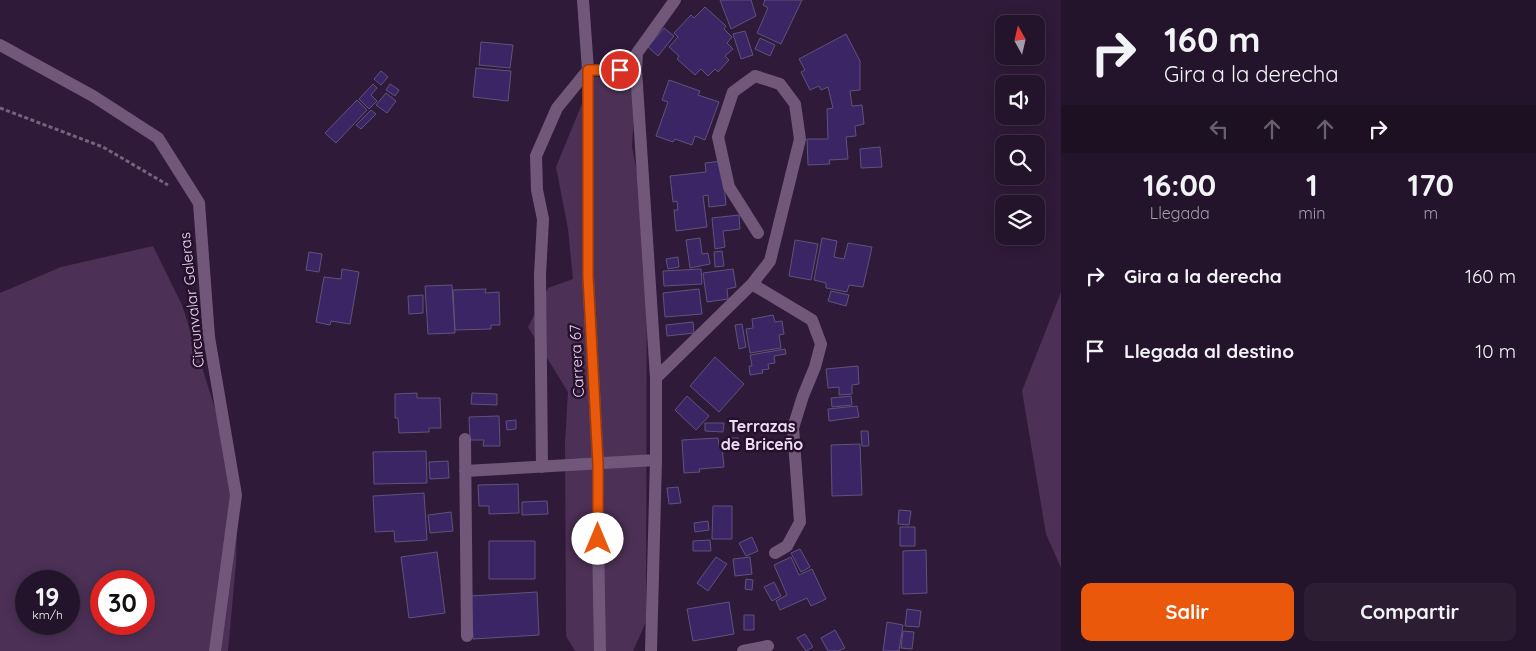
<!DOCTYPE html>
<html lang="es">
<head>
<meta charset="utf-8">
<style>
	:root { --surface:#24142b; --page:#2c1d33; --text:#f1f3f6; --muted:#a39ea9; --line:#413347; --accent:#ea580c }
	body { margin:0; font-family:Quicksand,sans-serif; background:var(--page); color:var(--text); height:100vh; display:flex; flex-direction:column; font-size:19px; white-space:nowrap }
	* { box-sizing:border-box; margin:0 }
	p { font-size:16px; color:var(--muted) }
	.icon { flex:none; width:28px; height:28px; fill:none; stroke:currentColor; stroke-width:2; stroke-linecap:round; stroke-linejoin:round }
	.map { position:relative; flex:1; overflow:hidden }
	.panel { display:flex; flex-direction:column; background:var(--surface); width:475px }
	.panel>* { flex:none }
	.guide { background:#24142b; color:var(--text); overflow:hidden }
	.needle { width:32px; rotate:352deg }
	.controls { position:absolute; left:995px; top:15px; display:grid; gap:10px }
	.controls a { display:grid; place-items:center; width:50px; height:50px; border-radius:10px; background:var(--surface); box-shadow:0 2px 12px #0003,0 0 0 1px var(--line); font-size:25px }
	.speed { position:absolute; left:15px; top:570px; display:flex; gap:10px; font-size:25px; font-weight:700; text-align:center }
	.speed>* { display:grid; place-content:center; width:65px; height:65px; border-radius:50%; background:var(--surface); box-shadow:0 2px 12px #0003,0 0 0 1px var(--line); line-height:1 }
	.speed small { font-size:12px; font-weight:400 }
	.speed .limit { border:8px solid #d22; background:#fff; color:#111 }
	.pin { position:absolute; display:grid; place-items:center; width:42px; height:42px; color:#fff; margin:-21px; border:2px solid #fff; border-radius:50%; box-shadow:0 1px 5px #0007 }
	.me { position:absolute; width:55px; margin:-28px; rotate:0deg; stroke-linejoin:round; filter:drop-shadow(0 0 4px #0008) }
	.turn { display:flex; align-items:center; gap:18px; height:105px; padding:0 20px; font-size:22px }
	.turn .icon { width:65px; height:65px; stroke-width:2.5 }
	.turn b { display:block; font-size:35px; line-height:42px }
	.lanes { display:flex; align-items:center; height:48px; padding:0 20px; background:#0003; justify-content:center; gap:25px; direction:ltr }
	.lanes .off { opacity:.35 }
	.eta { display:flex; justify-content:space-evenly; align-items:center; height:85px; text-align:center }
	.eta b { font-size:30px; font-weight:800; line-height:35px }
	.action { display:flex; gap:10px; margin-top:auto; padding:10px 20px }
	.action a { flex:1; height:58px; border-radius:10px; background:var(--accent); color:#fff; font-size:20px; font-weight:800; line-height:58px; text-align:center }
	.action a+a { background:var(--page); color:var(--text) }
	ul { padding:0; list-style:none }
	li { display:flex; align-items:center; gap:15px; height:75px; padding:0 20px }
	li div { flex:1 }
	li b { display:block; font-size:19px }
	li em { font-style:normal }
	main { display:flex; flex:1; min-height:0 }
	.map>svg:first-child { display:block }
	.green { fill:#4c3056; fill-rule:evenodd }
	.building { fill:#3c2565; stroke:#5e537a }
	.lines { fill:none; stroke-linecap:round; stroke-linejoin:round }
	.path { stroke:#76637e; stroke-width:3; stroke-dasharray:4 2.5; stroke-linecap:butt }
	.minor { stroke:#71587b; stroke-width:12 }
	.secondary { stroke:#71587b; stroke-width:12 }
	.route-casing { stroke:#983908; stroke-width:12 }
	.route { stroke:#ea580c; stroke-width:9 }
	.labels { text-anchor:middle; stroke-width:5; stroke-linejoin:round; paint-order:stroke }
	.street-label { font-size:15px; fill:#ecdef2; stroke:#26102e }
	.neighbourhood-label { font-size:16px; font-weight:bold; fill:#ecdef2; stroke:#26102e }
</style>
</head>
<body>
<main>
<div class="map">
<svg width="1061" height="651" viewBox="0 0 1061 651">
	<rect width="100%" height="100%" fill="#301a39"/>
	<path class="green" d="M626 73 635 101 632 146 647 226 646 622 633 651H575L566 636 565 442 568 392 528 327 548 288 573 279 568 229 556 167 593 77Z
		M153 246 182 305 238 480 236 564 228 651H0V293L61 267ZM26 581H69V624H26ZM101 581H144V624H101Z
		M1061 292V568L1046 534 1022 391Z"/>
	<path class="building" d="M720 0H751L756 16 731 29Z
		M765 0H802L781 44 757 33 768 8 763 5Z
		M705 7 726 26 724 29 732 37 727 43 733 49 725 56 729 60 718 72 715 69 708 76 701 69 695 75 677 59 679 56 669 47 678 37 674 33 691 15 694 18Z
		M664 28 674 36 658 56 648 47Z
		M745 31 753 55 741 59 733 34Z
		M846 34 860 61V90L850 91 852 106 862 105 864 124 855 126 856 136 846 137 848 159 829 160 830 164 808 165 807 139H828L827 109 833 108 828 87 821 90 819 86 810 90 801 72 805 70 799 59Z
		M760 38 775 45 770 56 755 49Z
		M481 42 513 45 510 68 479 65Z
		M476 68 511 71 508 101 473 97Z
		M381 71 388 77 381 85 374 79Z
		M669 80 700 91 698 95 719 102 705 140 695 136 692 145 675 139 673 142 656 136 668 102 662 100Z
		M373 84 377 88 371 95 377 101 369 109 359 99Z
		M390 84 399 90 395 96 386 90Z
		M386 93 396 101 387 113 376 105Z
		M357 100 367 110 336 143 325 133Z
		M371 110 376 114 361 129 356 125Z
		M880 147 882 167 861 168 860 149Z
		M722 161 726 205 709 207 708 195 703 196 707 227 676 231 674 210H678L677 201 673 202 670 176 706 172 705 163Z
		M739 215 740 229 723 231 725 247 715 249 712 218Z
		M700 238 702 254 708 253 710 264 690 268 686 240Z
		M822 238 837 241 834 257 844 259 848 243 872 247 863 287 849 285 847 292 826 288V283L814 280Z
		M795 240 818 244 811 280 789 276Z
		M722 251 724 266 715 267 714 252Z
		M309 252 322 254 319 272 306 270Z
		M678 257 679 267 668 269 666 259Z
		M342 269 359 272 350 324 331 321 330 325 316 322 324 277 341 279Z
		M701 269 702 284 664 286 663 271Z
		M733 269 736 287 727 289 728 299 707 302 703 273Z
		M452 285 455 333 428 334 425 286Z
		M486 289 485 293 499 292 500 325H491V329L455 330 453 290Z
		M699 289 702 314 665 317 663 293Z
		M831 291 849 295 846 306 828 301Z
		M423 295V313L409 314 408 296Z
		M773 315 775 322 782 321 784 334 779 335 781 348 750 353 746 329 753 328 752 319Z
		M693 322 694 333 667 336 666 325Z
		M742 324 746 347 739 349 735 325Z
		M785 349 786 354 774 356 775 363 768 364 769 369 762 370 763 373 750 375 749 366H752L750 355Z
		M715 357 744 384 719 412 690 386Z
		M858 366 859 384 852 385V394L839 395V387L828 388 826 369Z
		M417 393V398H440L441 428H429V432L399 433 398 418H395V394Z
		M472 393 497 394V405L471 404Z
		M687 396 709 416 696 430 675 410Z
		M851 396 852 405 832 407 831 398Z
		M857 406 859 417 829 421 828 409Z
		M499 416 500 446H483L484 440H470L469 417Z
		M516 420V429L507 430 506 421Z
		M705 423H724L723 432 705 431Z
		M861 431H868L869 446H862Z
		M718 438 719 446H722L724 467 699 469 700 472 684 473 682 440Z
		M729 438H738V447H729Z
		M860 444 862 495 832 496 831 445Z
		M426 451 427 483 374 484 373 452Z
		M448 461 449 478 430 479 429 462Z
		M518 484 519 513 489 514V506H479L478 485Z
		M678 487 681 503 669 504 667 488Z
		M424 493 427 540 395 542 394 531 375 532 373 496Z
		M547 501 548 514 522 515V502Z
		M713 506H732V539H712Z
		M899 510 911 511 909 525 898 524Z
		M451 512 453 531 430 533 428 515Z
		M708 521 709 530 695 532 694 523Z
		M900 527H915V546H900Z
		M752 537 758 551 746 556 739 543Z
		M710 540 711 551H693V541Z
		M489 541H535V579H489Z
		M800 549 810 567 801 572 791 553Z
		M926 550 927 593 903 594V551Z
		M437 552 445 613 409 618 401 557Z
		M716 557 727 564 708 591 697 583Z
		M750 557 752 574 735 576 733 559Z
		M791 557 799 575 812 569 826 599 811 606 807 598 780 610 776 601 787 595 774 565Z
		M746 579 753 580 752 590 745 589Z
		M774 582 781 596 772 601 764 587Z
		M537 592 539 635 473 639 471 596Z
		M729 602 734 634 693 641 687 609Z
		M907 609 921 611 919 627 905 626Z
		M744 615H754V630H744Z
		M887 622 903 625 899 651H883Z
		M835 630 845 648 838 651H828L821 638Z
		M903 631 914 632 912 649 901 648Z
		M805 634 813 647 806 651 797 638Z"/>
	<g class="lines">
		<path class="path" d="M0 108 103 147 168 185"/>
		<path class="minor" d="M583 0 588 70V276L598 464V539L600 651
			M588 70H636
			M752 284 812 320 821 344 815 367 803 396 793 428 800 522 787 546 775 553
			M656 378 752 284 770 261 800 139 795 104 780 84 755 76 733 92 718 137 729 187 758 233
			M465 439 467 636
			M542 467 540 275 543 219 537 190 536 156 557 108 588 70
			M465 471 656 460
			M651 651 656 460V378L636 70 637 53 675 0
			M743 651 768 646"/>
		<path class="secondary" d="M0 45 93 96 158 138 199 203 209 337 236 495 215 651"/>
	</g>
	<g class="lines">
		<g class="route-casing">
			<path id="route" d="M598 539V464L588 276V70H620"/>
		</g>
		<use href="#route" class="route"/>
	</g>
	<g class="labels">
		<g class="street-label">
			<text transform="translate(192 300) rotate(-96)" y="5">Circunvalar Galeras</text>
			<text transform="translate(577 361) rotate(-93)" y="5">Carrera 67</text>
		</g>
		<g class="neighbourhood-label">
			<text x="762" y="432">Terrazas<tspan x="762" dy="18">de Briceño</tspan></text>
		</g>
	</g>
</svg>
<div class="controls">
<a><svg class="needle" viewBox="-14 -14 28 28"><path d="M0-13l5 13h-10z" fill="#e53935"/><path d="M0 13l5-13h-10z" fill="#a39ea9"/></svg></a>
<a><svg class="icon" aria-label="sound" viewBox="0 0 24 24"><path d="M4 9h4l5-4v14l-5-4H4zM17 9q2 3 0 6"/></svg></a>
<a><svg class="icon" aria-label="search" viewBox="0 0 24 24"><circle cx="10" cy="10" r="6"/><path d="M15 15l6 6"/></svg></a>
<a><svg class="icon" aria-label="layers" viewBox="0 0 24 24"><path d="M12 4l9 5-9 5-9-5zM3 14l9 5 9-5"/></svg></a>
</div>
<div class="speed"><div>19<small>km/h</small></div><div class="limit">30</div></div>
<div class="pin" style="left:620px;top:70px;background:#d93025"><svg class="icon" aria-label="arrive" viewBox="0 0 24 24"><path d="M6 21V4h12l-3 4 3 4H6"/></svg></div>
<svg class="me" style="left:598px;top:539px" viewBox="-20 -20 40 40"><circle r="19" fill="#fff"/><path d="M0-13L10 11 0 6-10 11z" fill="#ea580c"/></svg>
</div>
<section class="panel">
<div class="guide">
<div class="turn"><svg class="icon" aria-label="right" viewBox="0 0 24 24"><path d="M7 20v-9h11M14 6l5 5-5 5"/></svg><div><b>160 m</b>Gira a la derecha</div></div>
<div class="lanes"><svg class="icon off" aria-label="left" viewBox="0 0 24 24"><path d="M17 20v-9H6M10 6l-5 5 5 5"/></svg><svg class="icon off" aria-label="ahead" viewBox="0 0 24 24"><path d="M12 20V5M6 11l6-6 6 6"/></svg><svg class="icon off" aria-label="ahead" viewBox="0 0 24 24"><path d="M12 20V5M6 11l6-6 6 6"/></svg><svg class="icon" aria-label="right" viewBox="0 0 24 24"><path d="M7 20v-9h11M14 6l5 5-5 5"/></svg></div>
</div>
<div class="eta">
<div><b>16:00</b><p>Llegada</p></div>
<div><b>1</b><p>min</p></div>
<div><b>170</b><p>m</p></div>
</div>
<ul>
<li><svg class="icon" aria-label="right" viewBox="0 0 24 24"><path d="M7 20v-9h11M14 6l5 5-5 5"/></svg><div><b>Gira a la derecha</b></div><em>160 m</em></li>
<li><svg class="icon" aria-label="arrive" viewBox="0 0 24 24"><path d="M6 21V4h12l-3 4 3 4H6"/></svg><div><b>Llegada al destino</b></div><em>10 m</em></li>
</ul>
<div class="action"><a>Salir</a><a>Compartir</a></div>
</section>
</main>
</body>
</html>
